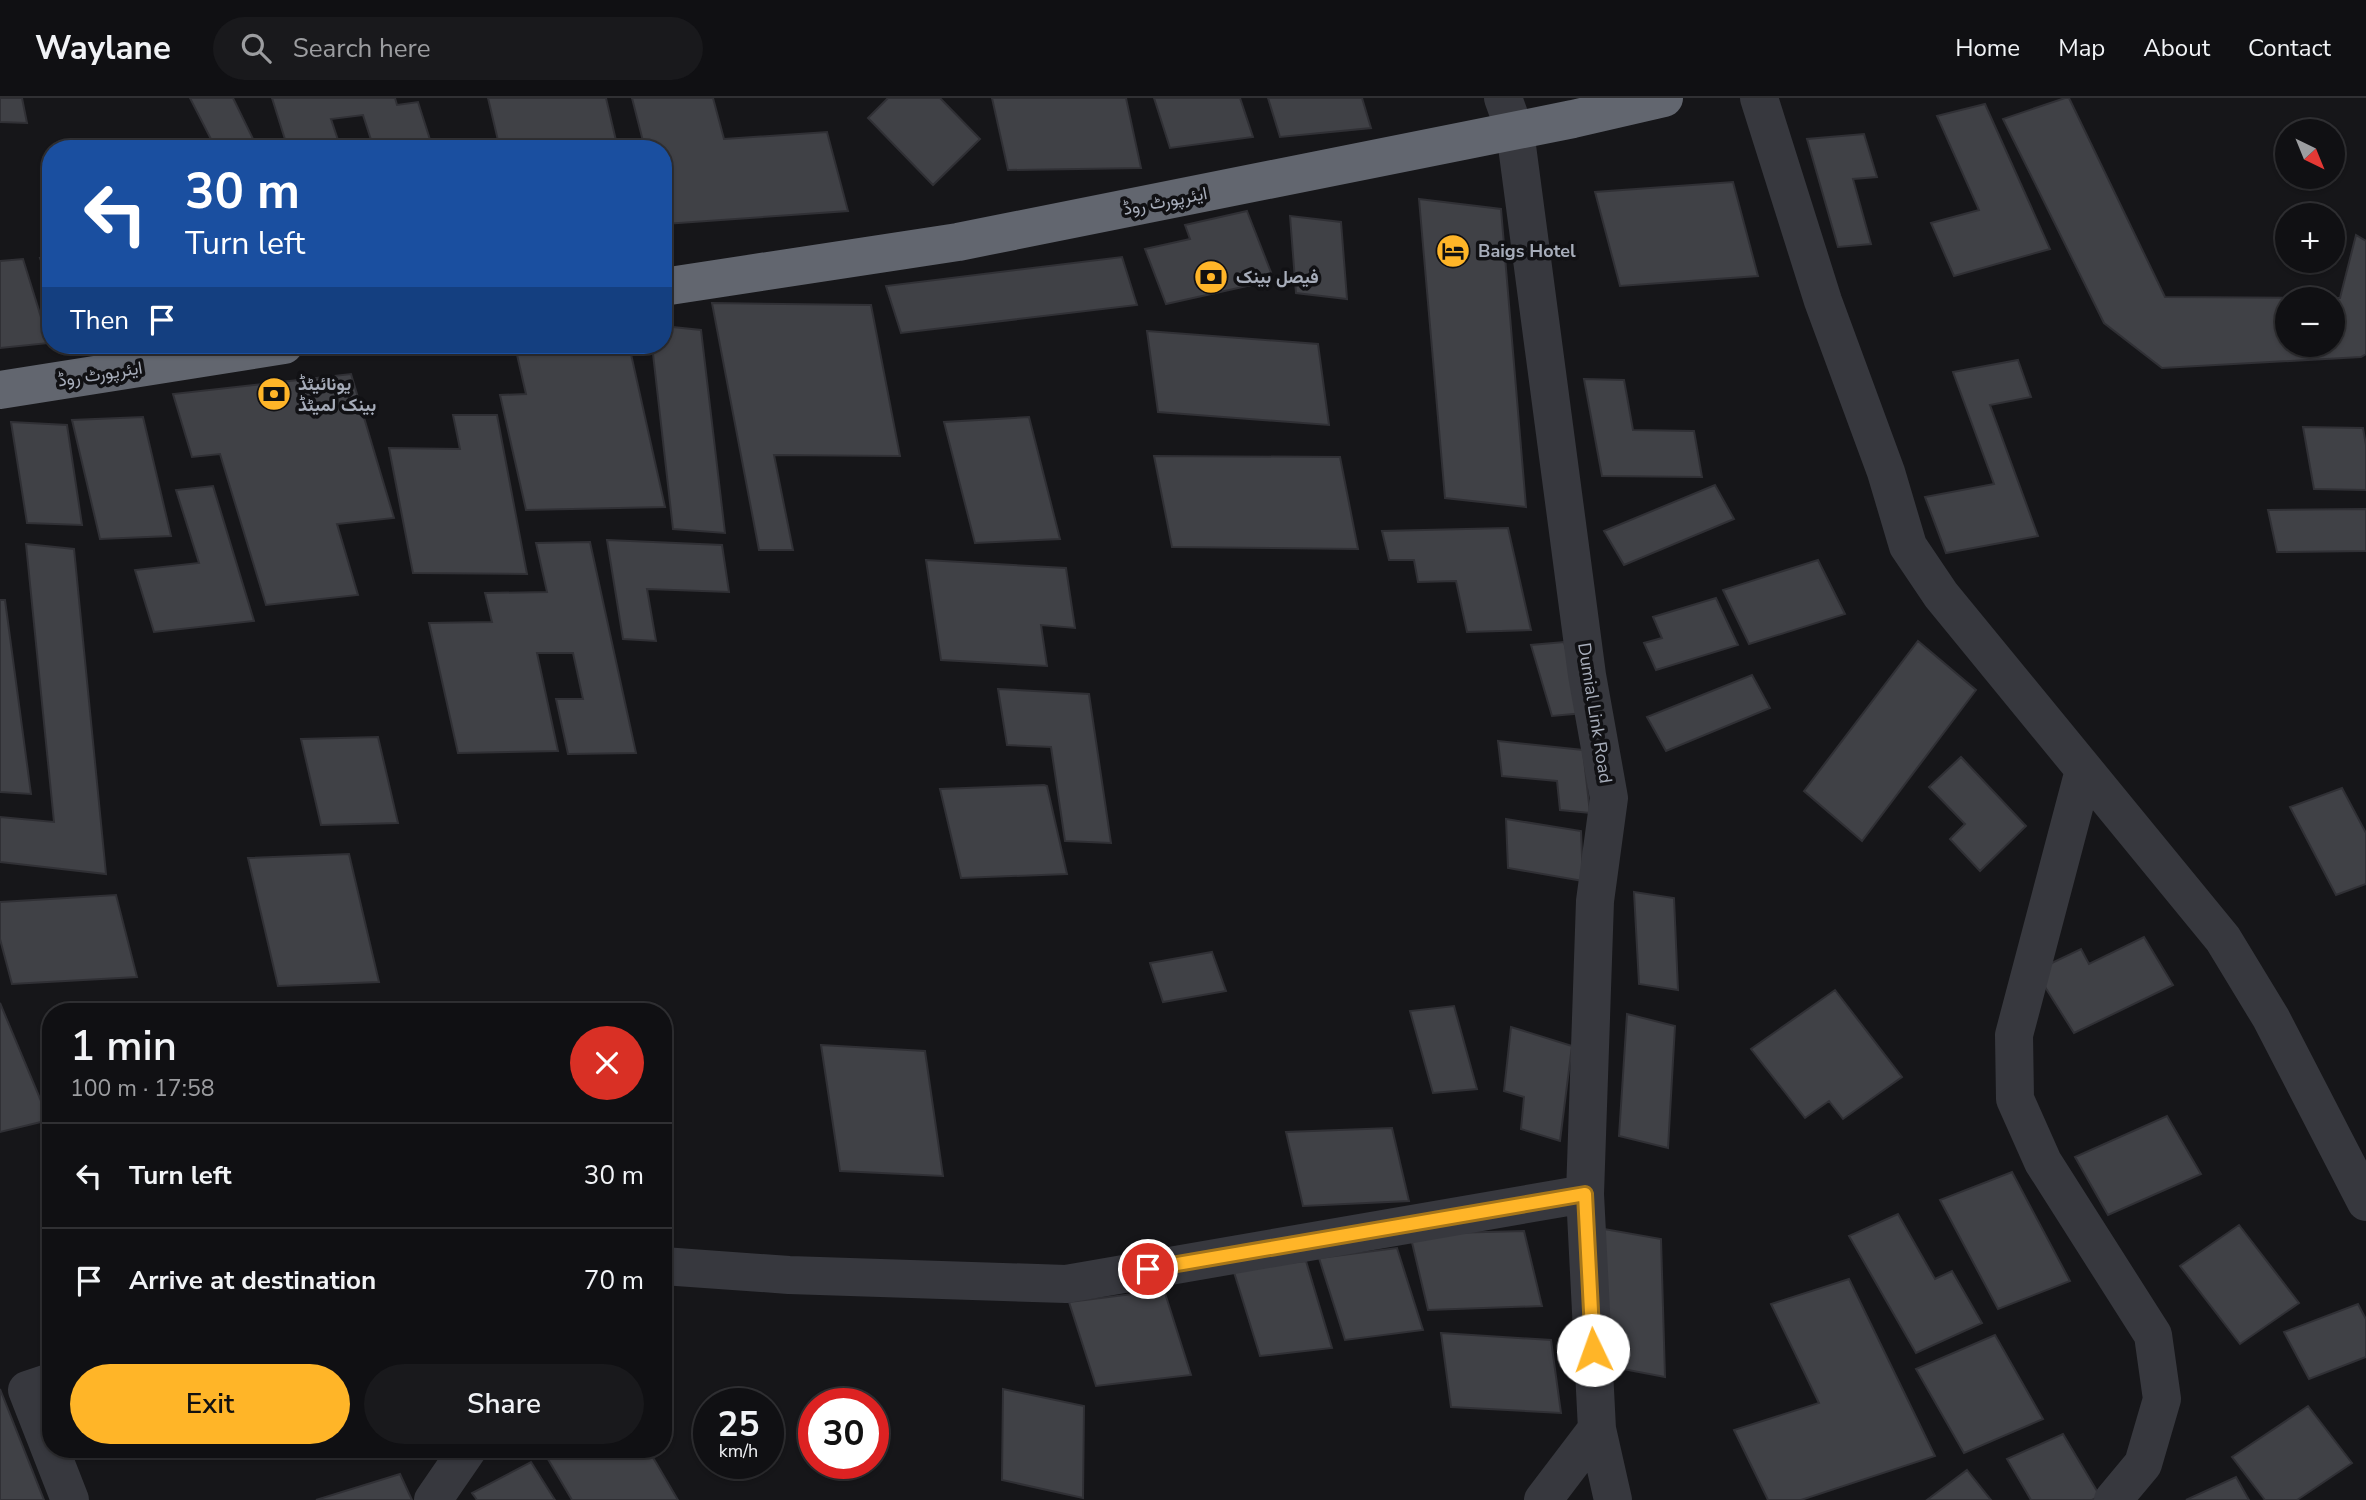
<!DOCTYPE html>
<html lang="en">
<head>
<meta charset="utf-8">
<style>
	:root { --surface:#101013; --page:#19191c; --text:#f1f3f6; --muted:#9c9da0; --line:#303033; --accent:#ffb528 }
	body { margin:0; font-family:"Nunito Sans",Vazirmatn,sans-serif; background:var(--page); color:var(--text); height:100vh; display:flex; flex-direction:column; font-size:26px; white-space:nowrap }
	* { box-sizing:border-box; margin:0 }
	p { font-size:23px; color:var(--muted) }
	.icon { flex:none; width:38px; height:38px; fill:none; stroke:currentColor; stroke-width:2; stroke-linecap:round; stroke-linejoin:round }
	.map { position:relative; flex:1; overflow:hidden }
	.side { position:absolute; left:42px; top:905px; width:630px; height:455px; display:flex; flex-direction:column; background:var(--surface); border-radius:28px; box-shadow:0 2px 5px #0004,0 0 0 2px var(--line) }
	.side>* { flex:none }
	.banner { position:absolute; left:42px; top:42px; width:630px; height:214px; border-radius:28px; box-shadow:0 2px 5px #0004,0 0 0 2px var(--line); background:#1a4fa0; color:#fff; overflow:hidden }
	.needle { width:46px; rotate:137deg }
	.buttons { position:absolute; left:2275px; top:21px; display:grid; gap:14px }
	.buttons a { display:grid; place-items:center; width:70px; height:70px; border-radius:50%; background:var(--surface); box-shadow:0 2px 5px #0004,0 0 0 2px var(--line); font-size:35px }
	.speed { position:absolute; left:693px; top:1290px; display:flex; gap:14px; font-size:35px; font-weight:700; text-align:center }
	.speed>* { display:grid; place-content:center; width:91px; height:91px; border-radius:50%; background:var(--surface); box-shadow:0 2px 5px #0004,0 0 0 2px var(--line); line-height:1 }
	.speed small { font-size:18px; font-weight:400 }
	.speed .limit { border:10px solid #d22; background:#fff; color:#111 }
	.pin { position:absolute; display:grid; place-items:center; width:60px; height:60px; color:#fff; margin:-30px; border:4px solid #fff; border-radius:50%; box-shadow:0 2px 7px #0007 }
	.me { position:absolute; width:77px; margin:-38px; rotate:357deg; stroke-linejoin:round; filter:drop-shadow(0 0 5px #0008) }
	.turn { display:flex; align-items:center; gap:24px; height:147px; padding:0 28px; font-size:32px }
	.turn .icon { width:91px; height:91px; stroke-width:2.5 }
	.turn b { display:block; font-size:49px; line-height:60px }
	.then { display:flex; align-items:center; height:66px; padding:0 28px; background:#0003; gap:14px; font-size:26px }
	.round { display:grid; place-items:center; flex:none; width:74px; height:74px; border-radius:37px; background:var(--page) }
	.summary { display:flex; align-items:center; justify-content:space-between; height:119px; padding:0 28px }
	h1 { font-size:42px; font-weight:600; line-height:52px }
	.cta { display:flex; gap:14px; margin-top:auto; padding:14px 28px }
	.cta a { flex:1; height:80px; border-radius:42px; background:var(--accent); color:#111; font-size:28px; font-weight:600; line-height:80px; text-align:center }
	.cta a+a { background:var(--page); color:var(--text) }
	ul { padding:0; list-style:none }
	li { display:flex; align-items:center; gap:21px; height:105px; padding:0 28px; border-top:2px solid var(--line) }
	li div { flex:1 }
	li b { display:block; font-size:26px }
	li em { font-style:normal }
	header { display:flex; align-items:center; gap:42px; box-sizing:border-box; height:98px; padding:0 35px; background:var(--surface); border-bottom:2px solid var(--line) }
	header strong { font-size:33px }
	nav { display:flex; gap:38px; margin-inline-start:auto; font-size:24px }
	.search { width:490px; height:63px; background:var(--page); display:flex; align-items:center; gap:18px; box-sizing:border-box; padding:0 24px; border-radius:38px; color:var(--muted); font-size:26px }
	.map>svg:first-child { display:block }
	.building { fill:#404146; stroke:#303035; stroke-width:2; fill-rule:evenodd }
	.lines { fill:none; stroke-linecap:round; stroke-linejoin:round }
	.minor { stroke:#37383e; stroke-width:38 }
	.highway { stroke:#62666f; stroke-width:38 }
	.route-casing { stroke:#a6761a; stroke-width:18 }
	.route { stroke:#ffb528; stroke-width:12 }
	.labels { text-anchor:middle; stroke-width:7; stroke-linejoin:round; paint-order:stroke }
	.street-label { font-size:18px; fill:#a7adba; stroke:#111114 }
	.poi-label { font-size:18px; font-weight:bold; fill:#a7adba; stroke:#111114; text-anchor:start }
</style>
</head>
<body>
<header>
<strong>Waylane</strong>
<div class="search"><svg class="icon" aria-label="search" viewBox="0 0 24 24"><circle cx="10" cy="10" r="6"/><path d="M15 15l6 6"/></svg>Search here</div>
<nav><a>Home</a><a>Map</a><a>About</a><a>Contact</a></nav>
</header>
<div class="map">
<svg width="2366" height="1402" viewBox="0 0 2366 1402">
	<rect width="100%" height="100%" fill="#161619"/>
	<path class="building" d="M0 0H22L27 25 0 24Z
		M190 0H233L258 51H216Z
		M272 0H395L397 7 418 4 433 51H374L363 17 331 21 341 51H288Z
		M488 0H606L618 51H500Z
		M632 0H713L724 41 827 34 848 113 665 126 663 118V51H645Z
		M888 0H940L980 41 933 87 868 20Z
		M992 0H1126L1141 70 1008 72Z
		M1154 0H1240L1253 39 1170 50Z
		M1268 0H1362L1371 30 1280 39Z
		M2065 0H2069L2165 199 2340 200 2356 137 2366 143V256L2361 259 2162 270 2104 225 2003 21ZM2287 201H2333V247H2287Z
		M1985 6 2050 151 1954 178 1931 125 1979 112 1937 18Z
		M1864 36 1877 79 1853 81 1871 146 1838 149 1807 41Z
		M1733 84 1758 178 1620 188 1595 94Z
		M1419 101 1501 111 1526 409 1445 400Z
		M1247 113 1274 182 1166 206 1145 151 1190 141 1185 127Z
		M1290 118 1341 124 1347 201 1296 195Z
		M51 159V192L40 160Z
		M1122 159 1137 207 901 235 886 188Z
		M23 161 49 245 0 250V163Z
		M712 205 871 207 900 358 774 357 793 452H759Z
		M663 228 701 232 725 435 673 431 652 247H663Z
		M1147 233 1318 246 1329 327 1158 314Z
		M629 247 665 409 526 412 500 297 526 296 515 248Z
		M2018 262 2031 299 1990 307 2038 438 1946 455 1925 399 1994 386 1953 274Z
		M351 276 394 420 337 426 358 497 266 507 220 356 192 359 173 296Z
		M1584 281 1624 282 1633 332 1694 333 1702 379 1602 378Z
		M453 317H497L527 476 413 475 389 350 460 351Z
		M143 319 171 438 100 441 72 322Z
		M1029 319 1060 441 975 445 944 324Z
		M11 324 67 327 82 427 27 425Z
		M2303 329 2363 330 2366 347V392L2314 391Z
		M1154 358 1340 359 1358 451 1172 449Z
		M1715 387 1734 421 1624 467 1604 433Z
		M213 388 254 523 154 534 135 472 199 465 176 392Z
		M2366 411V453L2277 454 2268 412Z
		M1508 430 1531 532 1467 534 1456 483 1418 484 1414 462H1389L1382 433Z
		M607 442 722 447 729 494 647 491 656 543 623 541Z
		M590 444 636 655 568 656 556 601H583L573 555H537L558 653 458 655 429 525 492 524 485 495 547 494 536 445Z
		M26 446 74 451 106 776 0 764V719L54 724Z
		M926 462 1066 470 1075 530 1041 527 1047 568 941 562Z
		M1818 462 1845 516 1749 546 1723 492Z
		M1716 500 1738 547 1656 572 1644 545 1662 540 1653 519Z
		M0 502H5L31 696 0 694Z
		M1918 543 1976 592 1862 743 1804 693Z
		M1564 544 1584 615 1552 618 1531 547Z
		M1752 577 1770 610 1666 653 1647 619Z
		M998 591 1089 596 1111 745 1065 743 1051 649 1007 647Z
		M378 639 398 725 321 727 301 641Z
		M1498 643 1583 652 1590 715 1560 712 1557 683 1502 678Z
		M1961 659 2026 728 1980 773 1950 741 1965 726 1929 689Z
		M1044 687 1047 688 1067 776 961 780 940 691Z
		M2342 690 2366 735V786L2336 797 2290 709Z
		M1506 721 1581 733 1583 783 1508 770Z
		M349 756 379 884 278 888 248 760Z
		M1634 794 1674 800 1678 892 1639 886Z
		M116 797 137 879 12 886 0 841V804Z
		M2144 839 2173 887 2074 935 2035 873 2081 851 2089 866Z
		M1212 854 1226 893 1163 904 1150 865Z
		M1835 892 1902 979 1843 1021 1829 1003 1805 1020 1751 951Z
		M0 905 49 1022 0 1034Z
		M1454 908 1477 991 1433 995 1410 913Z
		M1627 916 1675 928 1668 1050 1619 1038Z
		M1511 929 1572 948 1560 1043 1521 1031 1524 999 1504 993Z
		M821 947 925 953 943 1078 840 1073Z
		M2167 1018 2201 1076 2108 1117 2075 1059Z
		M1392 1030 1409 1103 1303 1108 1286 1034Z
		M2012 1074 2070 1183 1998 1211 1940 1102Z
		M1898 1116 1935 1181 1952 1173 1982 1225 1916 1255 1849 1138Z
		M2239 1127 2299 1205 2240 1246 2180 1168Z
		M1604 1131 1661 1141 1665 1279 1607 1268Z
		M1524 1133 1542 1208 1428 1212 1410 1136Z
		M1397 1150 1423 1232 1345 1242 1319 1160Z
		M1306 1163 1332 1250 1260 1258 1233 1171Z
		M1849 1181 1935 1358 1801 1402H1768L1734 1332 1819 1305 1771 1206Z
		M1164 1192 1191 1277 1096 1288 1069 1204Z
		M2358 1206 2366 1221V1259L2309 1281 2284 1234Z
		M1441 1235 1551 1242 1561 1315 1451 1309Z
		M1995 1237 2043 1321 1964 1355 1916 1271Z
		M0 1291 44 1402H0Z
		M1003 1291 1084 1308 1083 1400 1002 1382Z
		M2308 1308 2352 1365 2297 1402H2265L2232 1359Z
		M2063 1336 2100 1398 2092 1402H2031L2007 1361Z
		M542 1351H648L678 1402H572Z
		M531 1364 555 1402H477L472 1395Z
		M1967 1372 1991 1402H1927Z
		M400 1376 412 1402H316Z
		M2236 1379 2249 1402H2186Z"/>
	<g class="lines">
		<path class="minor" d="M1503 0 1515 33 1587 577 1609 700 1595 803 1585 1096 1597 1331 1613 1402
			M1759 0 1823 203 1886 374 1908 448 1941 497 2223 841 2271 920 2366 1104
			M2084 672 2014 937 2015 1001 2043 1064 2153 1237 2162 1301 2143 1366 2113 1402
			M663 1168 789 1177 1066 1186 1585 1096
			M51 1284 27 1292 70 1402
			M433 1402 468 1351
			M1543 1402 1597 1331"/>
		<path class="highway" d="M663 189 958 144 1573 21 1664 0
			M0 292 284 247"/>
	</g>
	<g class="lines">
		<g class="route-casing">
			<path id="route" d="M1148 1171 1585 1096 1593 1252"/>
		</g>
		<use href="#route" class="route"/>
	</g>
	<defs>
		<g id="hotel-disc" transform="scale(1.75)"><circle r="9.5" fill="#ffb528" stroke="#111114"/><path d="M-6-4.5h1.5V1H6V5H4.5V3h-9V5H-6ZM-4 0a1.8 1.8 0 1 1 3.6 0ZM.5 0V-2.5h3Q6-2.5 6 0Z" fill="#111"/></g>
		<g id="bank-disc" transform="scale(1.75)"><circle r="9.5" fill="#ffb528" stroke="#111114"/><path d="M-6-4H6V4H-6ZM0-2.3a2.3 2.3 0 1 0 0 4.6a2.3 2.3 0 1 0 0-4.6Z" fill="#111"/></g>
	</defs>
	<g fill-rule="evenodd">
		<use href="#hotel-disc" x="1453" y="153"/>
		<use href="#bank-disc" x="1211" y="179"/>
		<use href="#bank-disc" x="274" y="296"/>
	</g>
	<g class="labels">
		<g class="street-label">
			<text transform="translate(1165 103) rotate(-11)" y="6">ایئرپورٹ روڈ</text>
			<text transform="translate(100 276) rotate(-9)" y="6">ایئرپورٹ روڈ</text>
			<text transform="translate(1595 615) rotate(81)" y="6">Dumial Link Road</text>
		</g>
		<g class="poi-label">
			<text x="1478" y="159">Baigs Hotel</text>
			<text x="1236" y="185">فیصل بینک</text>
			<text x="298" y="292">یونائیٹڈ<tspan x="298" dy="21">بینک لمیٹڈ</tspan></text>
		</g>
	</g>
</svg>
<div class="buttons">
<a><svg class="needle" viewBox="-14 -14 28 28"><path d="M0-13l5 13h-10z" fill="#e53935"/><path d="M0 13l5-13h-10z" fill="#9c9da0"/></svg></a>
<a>+</a>
<a>−</a>
</div>
<div class="speed"><div>25<small>km/h</small></div><div class="limit">30</div></div>
<div class="pin" style="left:1148px;top:1171px;background:#d93025"><svg class="icon" aria-label="arrive" viewBox="0 0 24 24"><path d="M6 21V4h12l-3 4 3 4H6"/></svg></div>
<svg class="me" style="left:1593px;top:1252px" viewBox="-20 -20 40 40"><circle r="19" fill="#fff"/><path d="M0-13L10 11 0 6-10 11z" fill="#ffb528"/></svg>
<div class="banner">
<div class="turn"><svg class="icon" aria-label="left" viewBox="0 0 24 24"><path d="M17 20v-9H6M10 6l-5 5 5 5"/></svg><div><b>30 m</b>Turn left</div></div>
<div class="then">Then<svg class="icon" aria-label="arrive" viewBox="0 0 24 24"><path d="M6 21V4h12l-3 4 3 4H6"/></svg></div>
</div>
<section class="side">
<div class="summary"><div><h1>1 min</h1><p>100 m · 17:58</p></div><a class="round" style="background:#d93025;color:#fff"><svg class="icon" aria-label="close" viewBox="0 0 24 24"><path d="M6 6l12 12M18 6L6 18"/></svg></a></div>
<ul>
<li><svg class="icon" aria-label="left" viewBox="0 0 24 24"><path d="M17 20v-9H6M10 6l-5 5 5 5"/></svg><div><b>Turn left</b></div><em>30 m</em></li>
<li><svg class="icon" aria-label="arrive" viewBox="0 0 24 24"><path d="M6 21V4h12l-3 4 3 4H6"/></svg><div><b>Arrive at destination</b></div><em>70 m</em></li>
</ul>
<div class="cta"><a>Exit</a><a>Share</a></div>
</section>
</div>
</body>
</html>
